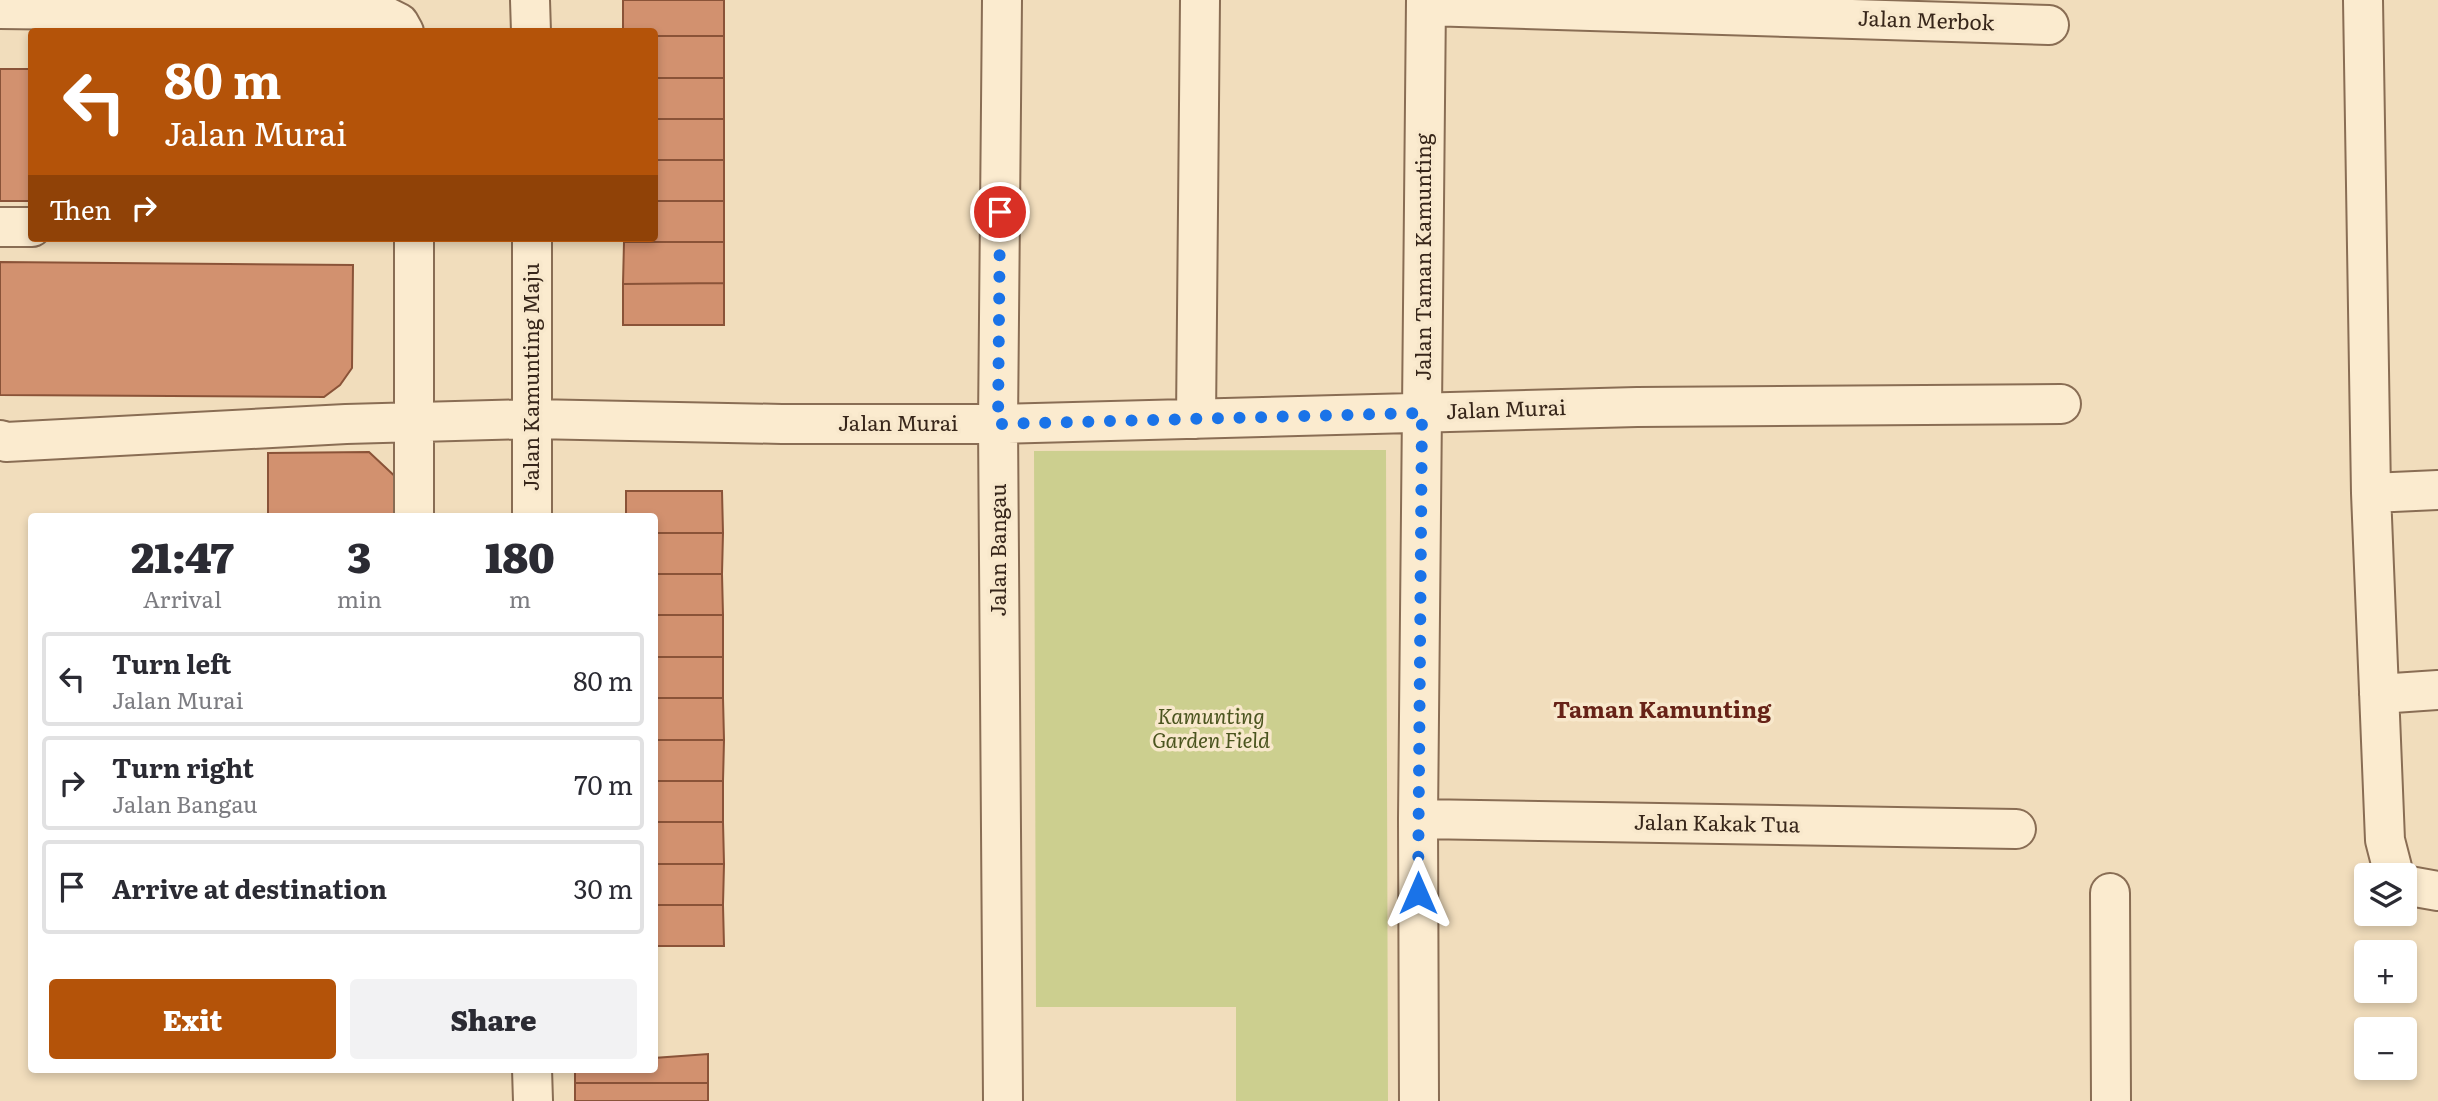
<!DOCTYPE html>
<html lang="en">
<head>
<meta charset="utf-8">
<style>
	:root { --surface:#fff; --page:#f2f2f3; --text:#2b2b33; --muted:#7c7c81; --line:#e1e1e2; --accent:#b45309 }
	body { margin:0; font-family:Literata,serif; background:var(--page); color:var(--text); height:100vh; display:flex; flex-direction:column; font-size:26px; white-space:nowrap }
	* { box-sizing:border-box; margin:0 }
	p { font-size:23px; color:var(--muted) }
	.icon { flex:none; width:38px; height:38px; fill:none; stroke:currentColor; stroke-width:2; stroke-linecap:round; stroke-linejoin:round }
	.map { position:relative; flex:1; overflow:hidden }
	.panel { position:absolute; left:28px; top:513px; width:630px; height:560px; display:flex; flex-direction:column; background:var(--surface); border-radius:7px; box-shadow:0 4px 10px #0003 }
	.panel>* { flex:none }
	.top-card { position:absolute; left:28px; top:28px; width:630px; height:214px; border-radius:7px; box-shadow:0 4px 10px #0003; background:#b45309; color:#fff; overflow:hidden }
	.fabs { position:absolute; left:2354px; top:863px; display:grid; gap:14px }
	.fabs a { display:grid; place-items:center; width:63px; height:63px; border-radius:7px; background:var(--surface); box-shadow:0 4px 10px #0003; font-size:35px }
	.pin { position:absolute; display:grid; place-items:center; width:60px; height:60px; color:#fff; margin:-30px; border:4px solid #fff; border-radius:50%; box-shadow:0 2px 7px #0007 }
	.me { position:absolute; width:77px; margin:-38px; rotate:0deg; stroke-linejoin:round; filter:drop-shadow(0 0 5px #0008) }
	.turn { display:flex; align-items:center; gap:24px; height:147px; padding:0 21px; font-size:32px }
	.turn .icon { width:91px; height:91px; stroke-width:2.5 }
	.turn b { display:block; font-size:49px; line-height:60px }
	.then { display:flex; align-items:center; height:66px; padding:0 21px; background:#0003; gap:14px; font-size:26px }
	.eta { display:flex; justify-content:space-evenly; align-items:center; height:119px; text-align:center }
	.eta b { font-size:42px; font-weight:800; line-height:49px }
	.primary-button { display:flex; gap:14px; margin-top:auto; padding:14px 21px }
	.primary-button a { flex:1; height:80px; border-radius:7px; background:var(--accent); color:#fff; font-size:28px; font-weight:800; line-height:80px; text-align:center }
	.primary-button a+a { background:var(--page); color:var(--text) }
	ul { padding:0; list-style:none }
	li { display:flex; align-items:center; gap:21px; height:94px; margin:0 14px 10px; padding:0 7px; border:4px solid var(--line); border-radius:7px }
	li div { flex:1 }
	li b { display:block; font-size:26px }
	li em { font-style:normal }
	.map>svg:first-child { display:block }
	.green { fill:#cccf8f }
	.building { fill:#d2916f; stroke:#8a5338; stroke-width:2 }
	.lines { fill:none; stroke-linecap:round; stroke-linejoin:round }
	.minor-casing { stroke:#896d54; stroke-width:42 }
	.minor { stroke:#fbebcf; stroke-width:38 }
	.route { stroke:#1a73e8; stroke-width:12; stroke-dasharray:0 21.6 }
	.labels { text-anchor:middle; stroke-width:7; stroke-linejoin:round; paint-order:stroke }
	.street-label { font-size:21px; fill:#37261a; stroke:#f8e8cc }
	.park-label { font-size:21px; font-style:italic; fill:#4b551f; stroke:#f8e8cc }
	.neighbourhood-label { font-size:23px; font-weight:bold; fill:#672217; stroke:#f8e8cc }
</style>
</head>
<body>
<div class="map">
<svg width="2438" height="1101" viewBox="0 0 2438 1101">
	<rect width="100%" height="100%" fill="#f1ddbc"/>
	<path class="green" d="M1386 450 1388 1101H1236V1007H1036L1034 451Z"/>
	<path class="building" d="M623 0H724V36H654V32H623Z
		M654 36H724V78H654Z
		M0 69H32V201H0Z
		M654 78H724V119H654Z
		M654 119H724V160H654Z
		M654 160H724V201H654Z
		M654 201H724V242H624V238H654Z
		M624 242H724V283L623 284Z
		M0 262 353 265 352 368 340 385 324 397 0 395Z
		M724 283V325H623V284Z
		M369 452 401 482V516H268V453Z
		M626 491H722L723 533H654V516H626Z
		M654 533H723L722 574H654Z
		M654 574H722L723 615H654Z
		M654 615H723V657H654Z
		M654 657H723V698H654Z
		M654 698H723L724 740H654Z
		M654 740H724L723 781H654Z
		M654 781H723V822H654Z
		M654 822H723L724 864H654Z
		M654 864H724L723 905H654Z
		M654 905H723L724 946H654Z
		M708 1054V1083H575V1069H654V1058Z
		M575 1083H708V1101H575Z"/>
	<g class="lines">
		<g class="minor-casing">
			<path id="minor" d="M530 0 531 32
				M1002 0 998 424 1003 1101
				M2363 0 2371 493 2385 840 2394 875
				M1426 6 2049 25
				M0 9 381 14 399 23 404 32
				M0 227H32
				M1196 419 1200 0
				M0 440 6 442 346 424 532 419 782 424H998L1637 407 2061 404
				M2371 493 2438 490
				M414 516V238
				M532 516V238
				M2379 694 2438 690
				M1418 819 2016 829
				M2404 885 2438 891
				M2110 893 2111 1101
				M532 1069 533 1101
				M1419 1101 1418 819 1426 0"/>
		</g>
		<use href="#minor" class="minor"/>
	</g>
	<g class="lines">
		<path class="route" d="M1000 212 998 424 1422 413 1418 893"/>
	</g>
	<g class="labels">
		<g class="street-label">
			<text transform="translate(1926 21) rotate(2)" y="7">Jalan Merbok</text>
			<text transform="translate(1424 257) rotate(-90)" y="7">Jalan Taman Kamunting</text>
			<text transform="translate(532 377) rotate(-90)" y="7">Jalan Kamunting Maju</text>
			<text transform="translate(1506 410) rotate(-2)" y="7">Jalan Murai</text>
			<text x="898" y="431">Jalan Murai</text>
			<text transform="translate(999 550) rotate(-90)" y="7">Jalan Bangau</text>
			<text transform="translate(1717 824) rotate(1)" y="7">Jalan Kakak Tua</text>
		</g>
		<g class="park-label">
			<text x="1211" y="724">Kamunting<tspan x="1211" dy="24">Garden Field</tspan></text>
		</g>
		<g class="neighbourhood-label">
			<text x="1662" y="718">Taman Kamunting</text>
		</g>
	</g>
</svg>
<div class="fabs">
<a><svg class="icon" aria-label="layers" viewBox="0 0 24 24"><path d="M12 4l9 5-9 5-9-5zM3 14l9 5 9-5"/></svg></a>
<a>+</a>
<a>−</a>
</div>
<div class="pin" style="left:1000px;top:212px;background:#d93025"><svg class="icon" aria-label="arrive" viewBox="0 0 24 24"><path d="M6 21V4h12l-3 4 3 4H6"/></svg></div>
<svg class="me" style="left:1418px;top:893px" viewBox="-20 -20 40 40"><path d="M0-17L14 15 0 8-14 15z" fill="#1a73e8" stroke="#fff" stroke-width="4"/></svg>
<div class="top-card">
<div class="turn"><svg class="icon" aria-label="left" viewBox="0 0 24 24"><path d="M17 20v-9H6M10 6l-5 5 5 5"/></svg><div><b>80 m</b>Jalan Murai</div></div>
<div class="then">Then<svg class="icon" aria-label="right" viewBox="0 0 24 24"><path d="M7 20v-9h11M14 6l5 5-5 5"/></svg></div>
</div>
<section class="panel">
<div class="eta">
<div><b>21:47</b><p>Arrival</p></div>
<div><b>3</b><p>min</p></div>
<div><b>180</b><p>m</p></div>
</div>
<ul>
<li><svg class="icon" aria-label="left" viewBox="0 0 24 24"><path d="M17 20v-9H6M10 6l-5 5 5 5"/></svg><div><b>Turn left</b><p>Jalan Murai</p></div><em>80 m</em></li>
<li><svg class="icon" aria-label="right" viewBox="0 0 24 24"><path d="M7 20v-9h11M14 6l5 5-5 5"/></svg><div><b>Turn right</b><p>Jalan Bangau</p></div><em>70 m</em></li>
<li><svg class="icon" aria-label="arrive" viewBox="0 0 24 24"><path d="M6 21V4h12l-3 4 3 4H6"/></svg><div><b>Arrive at destination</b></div><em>30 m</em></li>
</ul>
<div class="primary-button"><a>Exit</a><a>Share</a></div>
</section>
</div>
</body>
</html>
